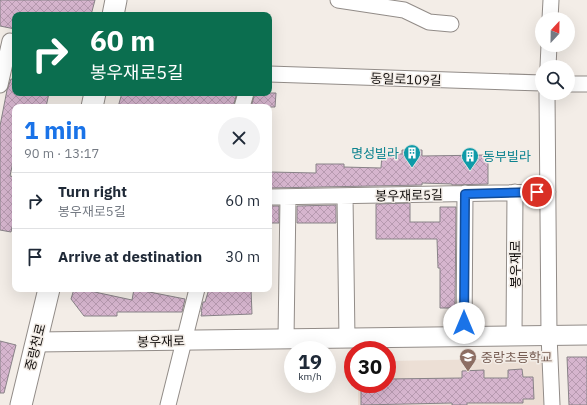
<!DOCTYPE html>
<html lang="en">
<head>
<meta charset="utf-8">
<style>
	:root { --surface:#fff; --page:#f2f2f3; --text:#1f2937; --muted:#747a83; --line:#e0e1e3; --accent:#1a73e8 }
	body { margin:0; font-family:"IBM Plex Sans","Noto Sans KR",sans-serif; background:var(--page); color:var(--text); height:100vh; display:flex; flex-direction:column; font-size:15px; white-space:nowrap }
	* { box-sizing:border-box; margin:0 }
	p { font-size:13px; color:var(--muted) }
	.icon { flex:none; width:22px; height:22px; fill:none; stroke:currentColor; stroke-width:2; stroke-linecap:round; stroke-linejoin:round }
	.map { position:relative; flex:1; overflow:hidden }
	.side { position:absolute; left:12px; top:104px; width:260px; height:188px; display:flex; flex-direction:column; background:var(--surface); border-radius:8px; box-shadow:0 4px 16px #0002 }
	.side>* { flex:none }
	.banner { position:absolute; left:12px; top:12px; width:260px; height:84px; border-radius:8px; box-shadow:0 4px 16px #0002; background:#0b6e4f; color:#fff; overflow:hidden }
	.needle { width:26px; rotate:22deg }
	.controls { position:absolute; left:535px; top:12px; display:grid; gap:8px }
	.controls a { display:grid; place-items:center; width:40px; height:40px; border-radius:50%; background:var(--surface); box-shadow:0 4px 16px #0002; font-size:20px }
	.speed { position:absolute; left:284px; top:341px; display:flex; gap:8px; font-size:20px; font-weight:700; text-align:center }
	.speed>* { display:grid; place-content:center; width:52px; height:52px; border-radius:50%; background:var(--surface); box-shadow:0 4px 16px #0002; line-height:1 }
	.speed small { font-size:10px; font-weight:400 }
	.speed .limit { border:6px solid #d22; background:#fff; color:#111 }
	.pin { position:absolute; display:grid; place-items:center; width:34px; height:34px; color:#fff; margin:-17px; border:2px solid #fff; border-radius:50%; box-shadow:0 1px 4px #0007 }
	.me { position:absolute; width:44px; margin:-22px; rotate:0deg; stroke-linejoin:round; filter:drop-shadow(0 0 3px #0008) }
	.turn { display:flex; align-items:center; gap:14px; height:84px; padding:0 12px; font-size:18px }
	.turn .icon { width:52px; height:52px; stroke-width:2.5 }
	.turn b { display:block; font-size:28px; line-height:34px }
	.round { display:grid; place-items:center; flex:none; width:42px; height:42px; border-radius:21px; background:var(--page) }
	.head { display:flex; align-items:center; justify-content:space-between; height:68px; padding:0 12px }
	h1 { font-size:24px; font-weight:700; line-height:30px; color:var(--accent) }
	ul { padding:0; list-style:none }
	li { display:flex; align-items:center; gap:12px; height:56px; padding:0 12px; border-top:1px solid var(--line) }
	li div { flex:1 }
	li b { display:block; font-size:15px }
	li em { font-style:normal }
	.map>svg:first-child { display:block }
	.built { fill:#ecdfd5 }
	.building { fill:url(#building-cross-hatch); stroke:#888287 }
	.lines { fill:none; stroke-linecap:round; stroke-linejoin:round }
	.minor-casing { stroke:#928c88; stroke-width:17 }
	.tertiary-casing { stroke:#928c88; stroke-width:21 }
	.secondary-casing { stroke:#928c88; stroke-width:23 }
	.minor { stroke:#fff; stroke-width:15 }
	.tertiary { stroke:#fff; stroke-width:19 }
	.secondary { stroke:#fff; stroke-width:21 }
	.route-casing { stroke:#114b97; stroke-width:10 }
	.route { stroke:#1a73e8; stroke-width:7 }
	.labels { text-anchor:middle; stroke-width:3; stroke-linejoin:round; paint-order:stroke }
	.street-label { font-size:13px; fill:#100d0c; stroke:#f3ede7 }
	.culture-label { font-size:13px; fill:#0d838f; stroke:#f3ede7; text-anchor:end }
	.education-label { font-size:13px; fill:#785e54; stroke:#f3ede7; text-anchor:start }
</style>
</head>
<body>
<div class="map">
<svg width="587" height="405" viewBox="0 0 587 405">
	<defs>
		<pattern id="building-cross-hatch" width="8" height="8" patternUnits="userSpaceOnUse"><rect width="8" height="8" fill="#d6b5ce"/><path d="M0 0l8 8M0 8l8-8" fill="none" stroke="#b79ab0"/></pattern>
	</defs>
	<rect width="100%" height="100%" fill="#f3ede7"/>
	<path class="built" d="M548 358V405H358V384H387V361Z"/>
	<path class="building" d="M0 0H95L91 15H15V29L0 26Z
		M11 79 15 80V93H49L46 107H15V152L10 176 15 177V214L11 232 0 230V126L7 90Z
		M122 93H237L233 107H118Z
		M255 93H276L275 107H251Z
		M402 150H422V156L488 155V184L452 185V184L422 183V185L270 188V172L316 173V164H344V167L381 168 382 154H402Z
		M410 203V222H440V207H456L455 308H440V268H438L437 239H376V204Z
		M336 205V223H297V206Z
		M269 206H279V223H269Z
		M74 289H91L90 291 132 300 134 289 185 299 182 312H117V316H84L71 299Z
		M209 289H251L252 314 201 316 202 312H201L203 302H205Z
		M0 341 16 345 4 393H0Z
		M567 357H587V405H569Z
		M522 369 523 377H533L534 399H523V403H467V405H452V403L361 405V384H387V379L462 378V371L484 370V378H508V370Z"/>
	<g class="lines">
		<g class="minor-casing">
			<path id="minor" d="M338 0 404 10 429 22 451 24
				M550 19 551 0
				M548 67 549 45
				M269 74 542 83
				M568 84H587
				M0 85 10 41
				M547 93 549 335 552 405
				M242 107 246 93
				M345 196 347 339
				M269 197 548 192
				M514 336 515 192
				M464 337 465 193
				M286 339 288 197
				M168 405 197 289"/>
		</g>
		<g class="tertiary-casing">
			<path id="tertiary" d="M36 342 587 335"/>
		</g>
		<g class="secondary-casing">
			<path id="secondary" d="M113 15 116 0
				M92 107 95 93
				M21 405 49 289"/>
		</g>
		<use href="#minor" class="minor"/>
		<use href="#tertiary" class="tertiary"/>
		<use href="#secondary" class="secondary"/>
	</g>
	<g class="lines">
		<g class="route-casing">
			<path id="route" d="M464 323 465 194 537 192"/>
		</g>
		<use href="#route" class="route"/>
	</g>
	<defs>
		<g id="building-pin" transform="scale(0.9)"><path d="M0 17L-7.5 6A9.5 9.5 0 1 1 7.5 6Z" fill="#0f9aa8" stroke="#f3ede7"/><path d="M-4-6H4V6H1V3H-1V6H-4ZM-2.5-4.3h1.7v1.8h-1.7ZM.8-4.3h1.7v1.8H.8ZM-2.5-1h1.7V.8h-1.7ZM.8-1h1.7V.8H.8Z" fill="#fff"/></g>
		<g id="school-pin" transform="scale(0.9)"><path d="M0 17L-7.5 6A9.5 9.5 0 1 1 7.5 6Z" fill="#8d6e63" stroke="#f3ede7"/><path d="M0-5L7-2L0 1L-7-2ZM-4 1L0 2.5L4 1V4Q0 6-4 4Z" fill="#fff"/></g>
	</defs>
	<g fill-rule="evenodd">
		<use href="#building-pin" x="412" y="153"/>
		<use href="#building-pin" x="470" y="156"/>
		<use href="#school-pin" x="468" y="357"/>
	</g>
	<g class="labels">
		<g class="street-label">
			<text transform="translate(406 79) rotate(2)" y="5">동일로109길</text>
			<text transform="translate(409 195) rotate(-1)" y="5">봉우재로5길</text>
			<text transform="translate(515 264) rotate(-90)" y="5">봉우재로</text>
			<text transform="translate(161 341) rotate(-1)" y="5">봉우재로</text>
			<text transform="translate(35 347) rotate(-76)" y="5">중랑천로</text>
		</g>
		<g class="culture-label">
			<text x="399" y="158">명성빌라</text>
			<text x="483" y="161" text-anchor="start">동부빌라</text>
		</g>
		<g class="education-label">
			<text x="481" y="362">중랑초등학교</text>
		</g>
	</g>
</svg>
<div class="controls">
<a><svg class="needle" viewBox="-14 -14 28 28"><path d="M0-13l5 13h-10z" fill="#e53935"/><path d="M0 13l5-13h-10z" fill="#747a83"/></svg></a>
<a><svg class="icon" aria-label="search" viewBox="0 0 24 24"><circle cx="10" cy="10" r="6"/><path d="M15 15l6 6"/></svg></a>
</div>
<div class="speed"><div>19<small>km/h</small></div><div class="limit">30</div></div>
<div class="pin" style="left:537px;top:192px;background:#d93025"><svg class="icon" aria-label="arrive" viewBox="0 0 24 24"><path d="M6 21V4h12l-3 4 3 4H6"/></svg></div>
<svg class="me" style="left:464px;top:323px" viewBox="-20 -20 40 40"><circle r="19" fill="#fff"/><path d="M0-13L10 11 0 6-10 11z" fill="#1a73e8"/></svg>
<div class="banner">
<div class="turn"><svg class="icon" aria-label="right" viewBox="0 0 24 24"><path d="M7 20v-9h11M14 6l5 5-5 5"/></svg><div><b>60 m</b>봉우재로5길</div></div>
</div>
<section class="side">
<div class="head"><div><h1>1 min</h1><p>90 m · 13:17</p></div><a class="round"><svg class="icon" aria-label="close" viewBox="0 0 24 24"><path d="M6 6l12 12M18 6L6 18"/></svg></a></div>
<ul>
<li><svg class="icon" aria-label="right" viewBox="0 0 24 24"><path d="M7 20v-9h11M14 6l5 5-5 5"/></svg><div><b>Turn right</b><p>봉우재로5길</p></div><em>60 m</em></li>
<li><svg class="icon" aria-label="arrive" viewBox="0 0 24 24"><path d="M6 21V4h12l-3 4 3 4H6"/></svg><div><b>Arrive at destination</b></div><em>30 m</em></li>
</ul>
</section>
</div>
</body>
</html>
